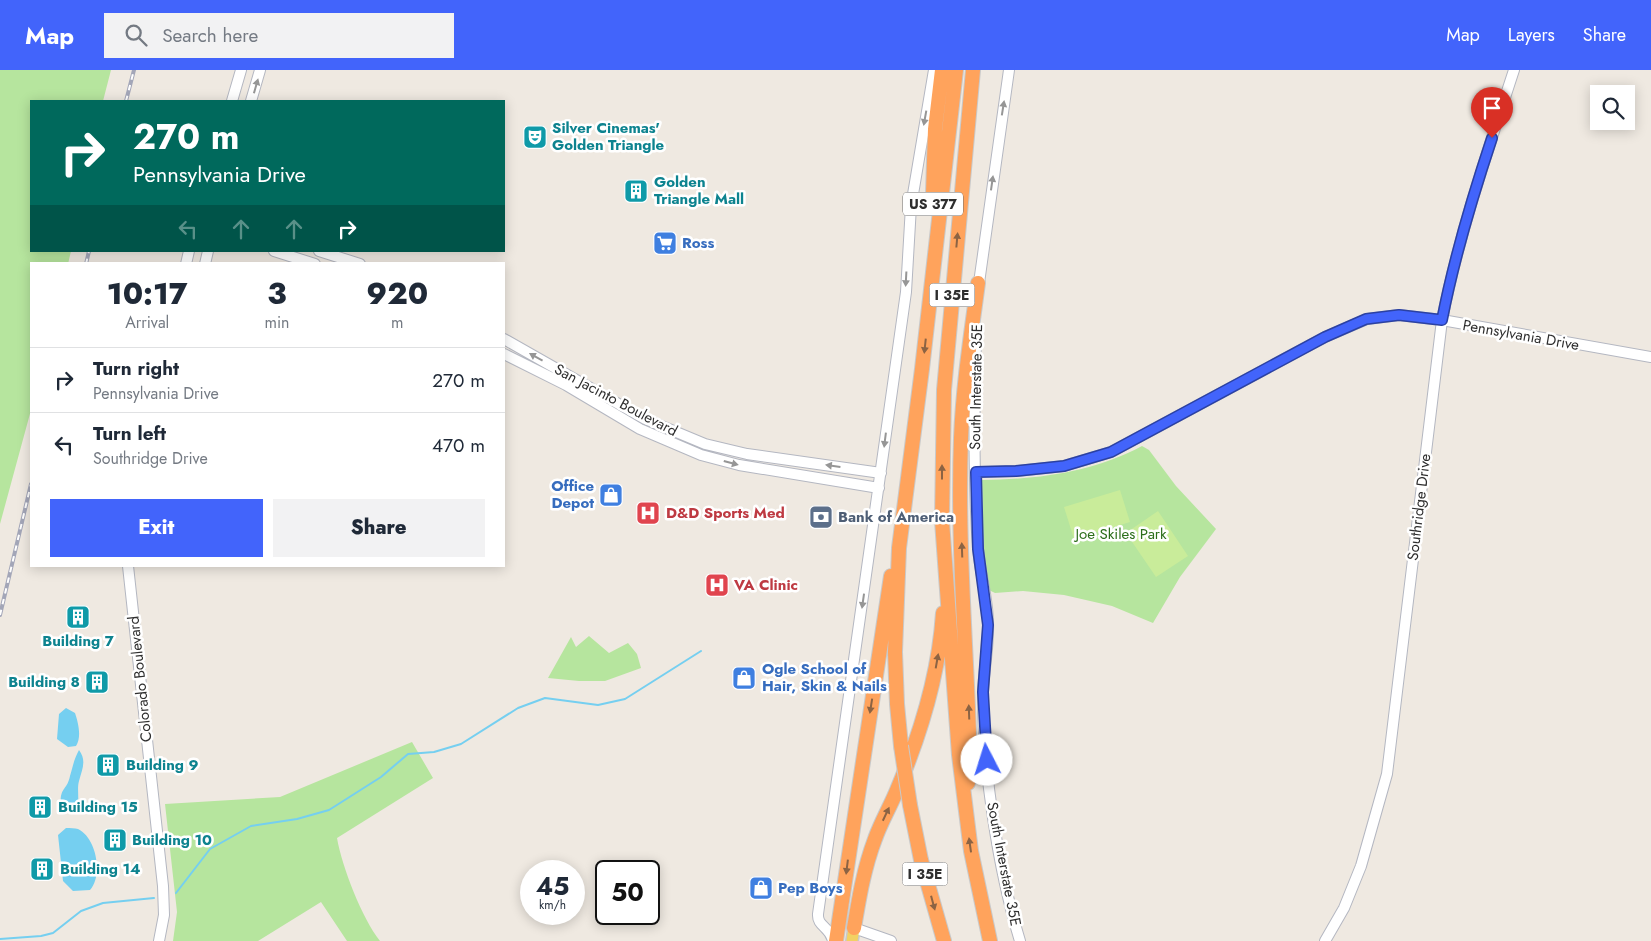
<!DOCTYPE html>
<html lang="en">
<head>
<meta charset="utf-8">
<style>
	:root { --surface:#fff; --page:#f2f2f3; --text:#1f2937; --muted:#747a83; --line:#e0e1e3; --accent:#4264fb }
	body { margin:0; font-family:Jost,sans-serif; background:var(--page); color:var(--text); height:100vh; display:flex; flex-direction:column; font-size:19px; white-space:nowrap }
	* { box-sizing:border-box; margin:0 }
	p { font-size:16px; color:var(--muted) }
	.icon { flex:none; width:28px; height:28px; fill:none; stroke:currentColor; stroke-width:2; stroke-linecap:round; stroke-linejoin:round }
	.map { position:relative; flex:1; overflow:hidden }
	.sheet { position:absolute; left:30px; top:192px; width:475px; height:305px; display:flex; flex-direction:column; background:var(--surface); border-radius:0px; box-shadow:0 2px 12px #0003 }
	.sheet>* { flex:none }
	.banner { position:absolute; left:30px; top:30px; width:475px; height:152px; border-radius:0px; box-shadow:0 2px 12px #0003; background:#00695c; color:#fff; overflow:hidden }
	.controls { position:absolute; left:1590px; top:15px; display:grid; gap:10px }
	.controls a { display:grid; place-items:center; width:45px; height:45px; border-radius:0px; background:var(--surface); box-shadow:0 2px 12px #0003; font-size:25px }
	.speed { position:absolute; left:520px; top:790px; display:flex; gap:10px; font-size:25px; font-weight:700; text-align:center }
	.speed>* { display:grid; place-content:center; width:65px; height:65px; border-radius:50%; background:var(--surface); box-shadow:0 2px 12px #0003; line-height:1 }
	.speed small { font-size:12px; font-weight:400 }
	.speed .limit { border:2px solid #111; border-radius:8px; background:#fff; color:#111 }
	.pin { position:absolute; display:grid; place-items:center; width:42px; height:42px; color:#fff; margin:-51px -21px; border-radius:50% 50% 50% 0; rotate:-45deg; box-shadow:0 0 5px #0007 }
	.pin .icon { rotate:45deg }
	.me { position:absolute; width:55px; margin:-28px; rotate:355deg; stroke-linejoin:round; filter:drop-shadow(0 0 4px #0008) }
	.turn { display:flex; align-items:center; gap:18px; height:105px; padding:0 20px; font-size:22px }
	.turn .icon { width:65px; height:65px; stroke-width:2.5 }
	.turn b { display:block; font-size:35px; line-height:42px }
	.lanes { display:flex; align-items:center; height:48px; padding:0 20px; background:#0003; justify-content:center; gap:25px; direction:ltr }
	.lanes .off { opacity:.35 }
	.eta { display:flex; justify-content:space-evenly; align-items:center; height:85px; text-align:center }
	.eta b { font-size:30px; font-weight:800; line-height:35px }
	.cta { display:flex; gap:10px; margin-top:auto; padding:10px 20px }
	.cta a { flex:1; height:58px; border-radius:0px; background:var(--accent); color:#fff; font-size:20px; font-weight:800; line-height:58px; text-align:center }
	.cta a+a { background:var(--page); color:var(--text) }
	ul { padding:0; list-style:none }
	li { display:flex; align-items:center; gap:15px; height:65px; padding:0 20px; border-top:1px solid var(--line) }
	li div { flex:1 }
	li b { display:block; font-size:19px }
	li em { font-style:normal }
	header { display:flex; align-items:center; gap:30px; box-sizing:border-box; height:70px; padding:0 25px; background:var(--accent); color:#fff }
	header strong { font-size:24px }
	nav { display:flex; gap:28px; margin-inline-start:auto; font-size:18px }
	.search { width:350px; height:45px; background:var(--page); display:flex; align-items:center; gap:12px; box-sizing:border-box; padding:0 18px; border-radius:0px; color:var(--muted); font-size:19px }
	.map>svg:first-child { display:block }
	.green { fill:#b6e59e }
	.pitch { fill:#c9ec9a }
	.water { fill:#75cff0 }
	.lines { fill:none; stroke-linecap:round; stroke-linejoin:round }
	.stream { stroke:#75cff0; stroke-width:2 }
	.secondary-casing { stroke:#b4b7c1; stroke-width:12 }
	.primary-casing { stroke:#c9c9c9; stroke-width:14 }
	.highway-casing { stroke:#c9c9c9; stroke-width:16 }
	.secondary { stroke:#fff; stroke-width:10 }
	.primary { stroke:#f2d163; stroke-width:11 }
	.highway { stroke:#ffa35c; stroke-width:14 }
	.rail-casing { stroke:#a3a6b8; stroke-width:4 }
	.rail { stroke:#fff; stroke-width:2; stroke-dasharray:5.5; stroke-linecap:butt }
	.highway-bridge-casing { stroke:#c9c9c9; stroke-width:16; stroke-linecap:butt }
	.highway-bridge { stroke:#ffa35c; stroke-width:14 }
	.oneway { fill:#969696 }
	.oneway2 { fill:#8c6343 }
	.route-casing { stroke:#2b41a3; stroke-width:12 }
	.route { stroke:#4264fb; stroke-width:9 }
	.labels { text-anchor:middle; stroke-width:5; stroke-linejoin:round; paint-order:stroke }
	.shield { fill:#fff; stroke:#6d6d6d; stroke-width:1 }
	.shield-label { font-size:14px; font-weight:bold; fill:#2e2e2e }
	.culture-label { font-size:15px; font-weight:bold; fill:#0d838f; stroke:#fff; text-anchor:start }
	.shop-label { font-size:15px; font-weight:bold; fill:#366cbe; stroke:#fff; text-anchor:start }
	.street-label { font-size:15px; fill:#2e2e2e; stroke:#fff }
	.health-label { font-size:15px; font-weight:bold; fill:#be3a42; stroke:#fff; text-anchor:start }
	.service-label { font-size:15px; font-weight:bold; fill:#4e5e75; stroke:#fff; text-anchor:start }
	.park-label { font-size:15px; fill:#2c6e1b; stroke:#fff }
</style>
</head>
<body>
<header>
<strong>Map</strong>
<div class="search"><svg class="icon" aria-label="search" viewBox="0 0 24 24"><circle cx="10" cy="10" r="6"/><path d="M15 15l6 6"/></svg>Search here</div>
<nav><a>Map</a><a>Layers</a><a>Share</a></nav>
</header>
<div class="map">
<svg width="1651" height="871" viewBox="0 0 1651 871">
	<rect width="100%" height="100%" fill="#efe9e1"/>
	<path class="green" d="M0 0H111L103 31H31V181H71L68 194H31V340L0 454Z
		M1142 376 1149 380 1176 416 1216 459 1180 507 1153 553 1112 536 1064 525 1023 521 995 523 989 520 983 478 982 410C1039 409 1091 403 1142 376Z
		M589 566 609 583 628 573 637 584 641 598 605 611H579L548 608 571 567 576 577Z
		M412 672 433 708 337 768C342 797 362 848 380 871H347L321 832 258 871H173L177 842 165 734 280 727Z"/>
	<path class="pitch" d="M1120 420 1130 452 1074 469 1064 437Z
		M1158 441 1188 486 1156 507 1126 463Z"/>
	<path class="water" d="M66 638 75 643C78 652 82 667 76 676L68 677 57 669 59 644Z
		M79 680C87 691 82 699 79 711 77 718 79 727 78 735L74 739H65L61 736C59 717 67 721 70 706 73 696 74 689 79 680Z
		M66 758C70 758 75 758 78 759 97 768 103 806 90 820L73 821 63 811 58 765Z"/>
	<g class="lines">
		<path class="stream" d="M176 823 210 779 251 756 297 749 329 740 381 707 408 684 434 682 461 674 518 638 545 628 598 635 625 629 701 581
			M0 869 41 866 53 863 81 841 103 833 154 828"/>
		<g class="secondary-casing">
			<path id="secondary" d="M232 31 241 0
				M251 31 260 0
				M274 181 315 194
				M319 181 360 194
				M186 194 189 181
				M205 194 208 181
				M978 220 1009 0
				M976 267C974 337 973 408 978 478 980 504 988 528 988 553 989 576 984 598 983 621 982 695 998 800 1020 871
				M504 269 645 349 705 374 747 384 881 403
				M504 284 566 315 640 359 701 385 739 395 879 418
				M976 402 1017 401 1064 396 1111 382 1325 267 1367 249 1399 245 1442 250 1651 287
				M128 496 163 816 164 845 159 871
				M854 858 891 871
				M833 871C830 856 817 857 818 844L906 222 911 136 934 0
				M1325 871 1344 838 1361 796 1387 704 1442 250C1459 164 1487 83 1514 0"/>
		</g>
		<g class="primary-casing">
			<path id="primary" d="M852 871 854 858"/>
		</g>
		<g class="highway-casing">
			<path id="highway" d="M973 0 944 320 942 451 959 685 971 781 990 871
				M933 124 935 59 942 0
				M901 676 897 634 895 582 899 478 922 299 956 0
				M968 713 970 691C967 583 957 476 961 368 963 316 971 265 978 213
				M910 735 921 790 944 871
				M854 858C859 828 864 798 875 769 881 752 890 737 897 720 921 663 939 605 943 543
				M836 871 891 506"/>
		</g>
		<use href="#secondary" class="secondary"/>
		<use href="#primary" class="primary"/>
		<use href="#highway" class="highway"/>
		<g class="rail-casing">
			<path id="rail" d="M126 31 134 0
				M86 194 89 181
				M0 545 31 414"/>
		</g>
		<use href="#rail" class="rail"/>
		<g class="highway-bridge-casing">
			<path id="highway-bridge" d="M901 676 910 735"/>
		</g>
		<use href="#highway-bridge" class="highway-bridge"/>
	</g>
	<defs><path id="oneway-solid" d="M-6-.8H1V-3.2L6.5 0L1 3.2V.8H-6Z" transform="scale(1.25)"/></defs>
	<g class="oneway">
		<use href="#oneway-solid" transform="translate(256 16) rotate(-74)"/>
		<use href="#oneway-solid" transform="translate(1003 38) rotate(-81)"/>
		<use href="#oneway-solid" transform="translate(925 48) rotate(100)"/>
		<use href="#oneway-solid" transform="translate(992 113) rotate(-82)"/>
		<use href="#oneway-solid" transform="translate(906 209) rotate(93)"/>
		<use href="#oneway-solid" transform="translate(536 287) rotate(-151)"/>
		<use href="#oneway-solid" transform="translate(885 370) rotate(97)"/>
		<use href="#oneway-solid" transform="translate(731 393) rotate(15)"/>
		<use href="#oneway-solid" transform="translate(833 396) rotate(-172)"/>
		<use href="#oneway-solid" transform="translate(863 531) rotate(98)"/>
	</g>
	<g class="oneway2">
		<use href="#oneway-solid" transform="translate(957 170) rotate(-85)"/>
		<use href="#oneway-solid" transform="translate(925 276) rotate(96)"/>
		<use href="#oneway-solid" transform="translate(942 402) rotate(-90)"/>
		<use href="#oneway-solid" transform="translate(962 480) rotate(-92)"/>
		<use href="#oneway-solid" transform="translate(937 591) rotate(-80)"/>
		<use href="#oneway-solid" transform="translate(871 636) rotate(99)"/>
		<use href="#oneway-solid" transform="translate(969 642) rotate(-92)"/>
		<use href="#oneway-solid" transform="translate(886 744) rotate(-65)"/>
		<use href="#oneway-solid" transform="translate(970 775) rotate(-98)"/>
		<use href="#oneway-solid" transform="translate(847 797) rotate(97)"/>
		<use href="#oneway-solid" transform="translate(933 833) rotate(75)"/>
	</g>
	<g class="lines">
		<g class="route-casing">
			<path id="route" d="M987 690 983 622 988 555 978 479 976 402 1016 401 1064 396 1111 382 1325 267 1366 249 1399 245 1442 250C1454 188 1472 128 1492 68"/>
		</g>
		<use href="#route" class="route"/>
	</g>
	<defs>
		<g id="theatre-square" transform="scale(1.25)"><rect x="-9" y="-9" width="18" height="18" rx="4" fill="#0f9aa8" stroke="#fff"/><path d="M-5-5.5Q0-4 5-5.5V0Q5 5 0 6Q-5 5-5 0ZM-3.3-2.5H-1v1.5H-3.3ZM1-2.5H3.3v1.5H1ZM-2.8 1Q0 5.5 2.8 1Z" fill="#fff"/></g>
		<g id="building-square" transform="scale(1.25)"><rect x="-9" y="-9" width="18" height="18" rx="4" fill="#0f9aa8" stroke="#fff"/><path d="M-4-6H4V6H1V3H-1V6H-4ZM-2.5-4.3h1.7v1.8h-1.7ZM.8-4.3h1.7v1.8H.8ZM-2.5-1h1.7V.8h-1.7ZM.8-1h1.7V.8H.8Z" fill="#fff"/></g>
		<g id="supermarket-square" transform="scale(1.25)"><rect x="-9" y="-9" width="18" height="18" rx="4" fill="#3f7fe0" stroke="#fff"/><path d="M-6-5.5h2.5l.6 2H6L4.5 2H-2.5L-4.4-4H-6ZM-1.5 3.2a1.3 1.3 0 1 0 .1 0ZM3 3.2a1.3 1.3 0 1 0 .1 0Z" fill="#fff"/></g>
		<g id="shop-square" transform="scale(1.25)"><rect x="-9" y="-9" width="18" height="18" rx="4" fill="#3f7fe0" stroke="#fff"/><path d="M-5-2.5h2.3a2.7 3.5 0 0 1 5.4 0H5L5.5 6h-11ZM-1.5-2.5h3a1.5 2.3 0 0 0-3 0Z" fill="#fff"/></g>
		<g id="hospital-square" transform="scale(1.25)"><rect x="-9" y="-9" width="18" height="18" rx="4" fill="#e0444e" stroke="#fff"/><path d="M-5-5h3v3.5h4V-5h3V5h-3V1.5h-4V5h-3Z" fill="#fff"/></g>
		<g id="bank-square" transform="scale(1.25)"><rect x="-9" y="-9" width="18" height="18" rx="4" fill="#5c6f8a" stroke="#fff"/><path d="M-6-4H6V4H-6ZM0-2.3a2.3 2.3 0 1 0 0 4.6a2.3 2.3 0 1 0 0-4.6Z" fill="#fff"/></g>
	</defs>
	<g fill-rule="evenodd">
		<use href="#theatre-square" x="535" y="67"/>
		<use href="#building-square" x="636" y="121"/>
		<use href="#supermarket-square" x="665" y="173"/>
		<use href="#shop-square" x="611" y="425"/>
		<use href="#hospital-square" x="648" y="443"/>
		<use href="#bank-square" x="821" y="447"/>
		<use href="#hospital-square" x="717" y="515"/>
		<use href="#building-square" x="78" y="547"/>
		<use href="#shop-square" x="744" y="608"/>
		<use href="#building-square" x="97" y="612"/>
		<use href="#building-square" x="108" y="695"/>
		<use href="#building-square" x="40" y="737"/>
		<use href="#building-square" x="115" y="770"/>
		<use href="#building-square" x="42" y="799"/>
		<use href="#shop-square" x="761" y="818"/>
	</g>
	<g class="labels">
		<g class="shield">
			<rect x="903" y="122.5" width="60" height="23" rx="4"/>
			<rect x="929.5" y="213.5" width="45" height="23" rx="4"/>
			<rect x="902.5" y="792.5" width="45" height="23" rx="4"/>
		</g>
		<g class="shield-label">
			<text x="933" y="139">US 377</text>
			<text x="952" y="230">I 35E</text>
			<text x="925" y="809">I 35E</text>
		</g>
		<g class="culture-label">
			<text x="552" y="63">Silver Cinemas'<tspan x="552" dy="17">Golden Triangle</tspan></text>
			<text x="654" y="117">Golden<tspan x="654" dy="17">Triangle Mall</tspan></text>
			<text x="78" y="576" text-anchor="middle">Building 7</text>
			<text x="80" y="617" text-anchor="end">Building 8</text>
			<text x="126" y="700">Building 9</text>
			<text x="58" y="742">Building 15</text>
			<text x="132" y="775">Building 10</text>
			<text x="60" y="804">Building 14</text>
		</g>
		<g class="shop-label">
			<text x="682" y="178">Ross</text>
			<text x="594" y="421" text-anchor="end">Office<tspan x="594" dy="17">Depot</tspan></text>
			<text x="762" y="604">Ogle School of<tspan x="762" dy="17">Hair, Skin &amp; Nails</tspan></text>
			<text x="778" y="823">Pep Boys</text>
		</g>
		<g class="street-label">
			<text transform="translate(1521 265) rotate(10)" y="5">Pennsylvania Drive</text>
			<text transform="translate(976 317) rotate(-89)" y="5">South Interstate 35E</text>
			<text transform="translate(616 330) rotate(28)" y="5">San Jacinto Boulevard</text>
			<text transform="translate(1419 437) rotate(-83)" y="5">Southridge Drive</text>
			<text transform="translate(140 609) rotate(-96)" y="5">Colorado Boulevard</text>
			<text transform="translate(1004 794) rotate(79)" y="5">South Interstate 35E</text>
		</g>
		<g class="health-label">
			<text x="666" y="448">D&amp;D Sports Med</text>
			<text x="734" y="520">VA Clinic</text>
		</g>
		<g class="service-label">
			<text x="838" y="452">Bank of America</text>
		</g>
		<g class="park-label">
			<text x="1121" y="469">Joe Skiles Park</text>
		</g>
	</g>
</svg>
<div class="controls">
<a><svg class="icon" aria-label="search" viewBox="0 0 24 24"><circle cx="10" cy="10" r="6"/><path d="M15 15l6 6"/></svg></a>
</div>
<div class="speed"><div>45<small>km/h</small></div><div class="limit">50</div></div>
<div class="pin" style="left:1492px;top:68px;background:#d93025"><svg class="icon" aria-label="arrive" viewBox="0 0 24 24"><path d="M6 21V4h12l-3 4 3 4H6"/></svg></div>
<svg class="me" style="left:987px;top:690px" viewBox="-20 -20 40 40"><circle r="19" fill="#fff"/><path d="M0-13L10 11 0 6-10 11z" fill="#4264fb"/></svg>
<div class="banner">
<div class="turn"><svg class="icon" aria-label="right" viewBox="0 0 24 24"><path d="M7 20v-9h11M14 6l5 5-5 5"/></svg><div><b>270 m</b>Pennsylvania Drive</div></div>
<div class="lanes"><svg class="icon off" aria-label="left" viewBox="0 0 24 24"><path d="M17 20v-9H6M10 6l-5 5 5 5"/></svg><svg class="icon off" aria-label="ahead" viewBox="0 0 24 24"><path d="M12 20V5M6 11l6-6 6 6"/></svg><svg class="icon off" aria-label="ahead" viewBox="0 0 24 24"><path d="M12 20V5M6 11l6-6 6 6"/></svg><svg class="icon" aria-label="right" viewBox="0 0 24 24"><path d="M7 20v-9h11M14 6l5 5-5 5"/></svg></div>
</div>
<section class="sheet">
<div class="eta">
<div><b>10:17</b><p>Arrival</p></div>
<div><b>3</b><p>min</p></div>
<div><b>920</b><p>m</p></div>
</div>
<ul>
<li><svg class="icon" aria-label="right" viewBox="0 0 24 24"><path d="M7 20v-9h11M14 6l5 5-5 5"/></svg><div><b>Turn right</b><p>Pennsylvania Drive</p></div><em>270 m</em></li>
<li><svg class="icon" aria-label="left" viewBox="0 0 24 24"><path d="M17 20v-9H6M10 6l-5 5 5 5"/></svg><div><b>Turn left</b><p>Southridge Drive</p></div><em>470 m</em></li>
</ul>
<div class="cta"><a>Exit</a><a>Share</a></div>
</section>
</div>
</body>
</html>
